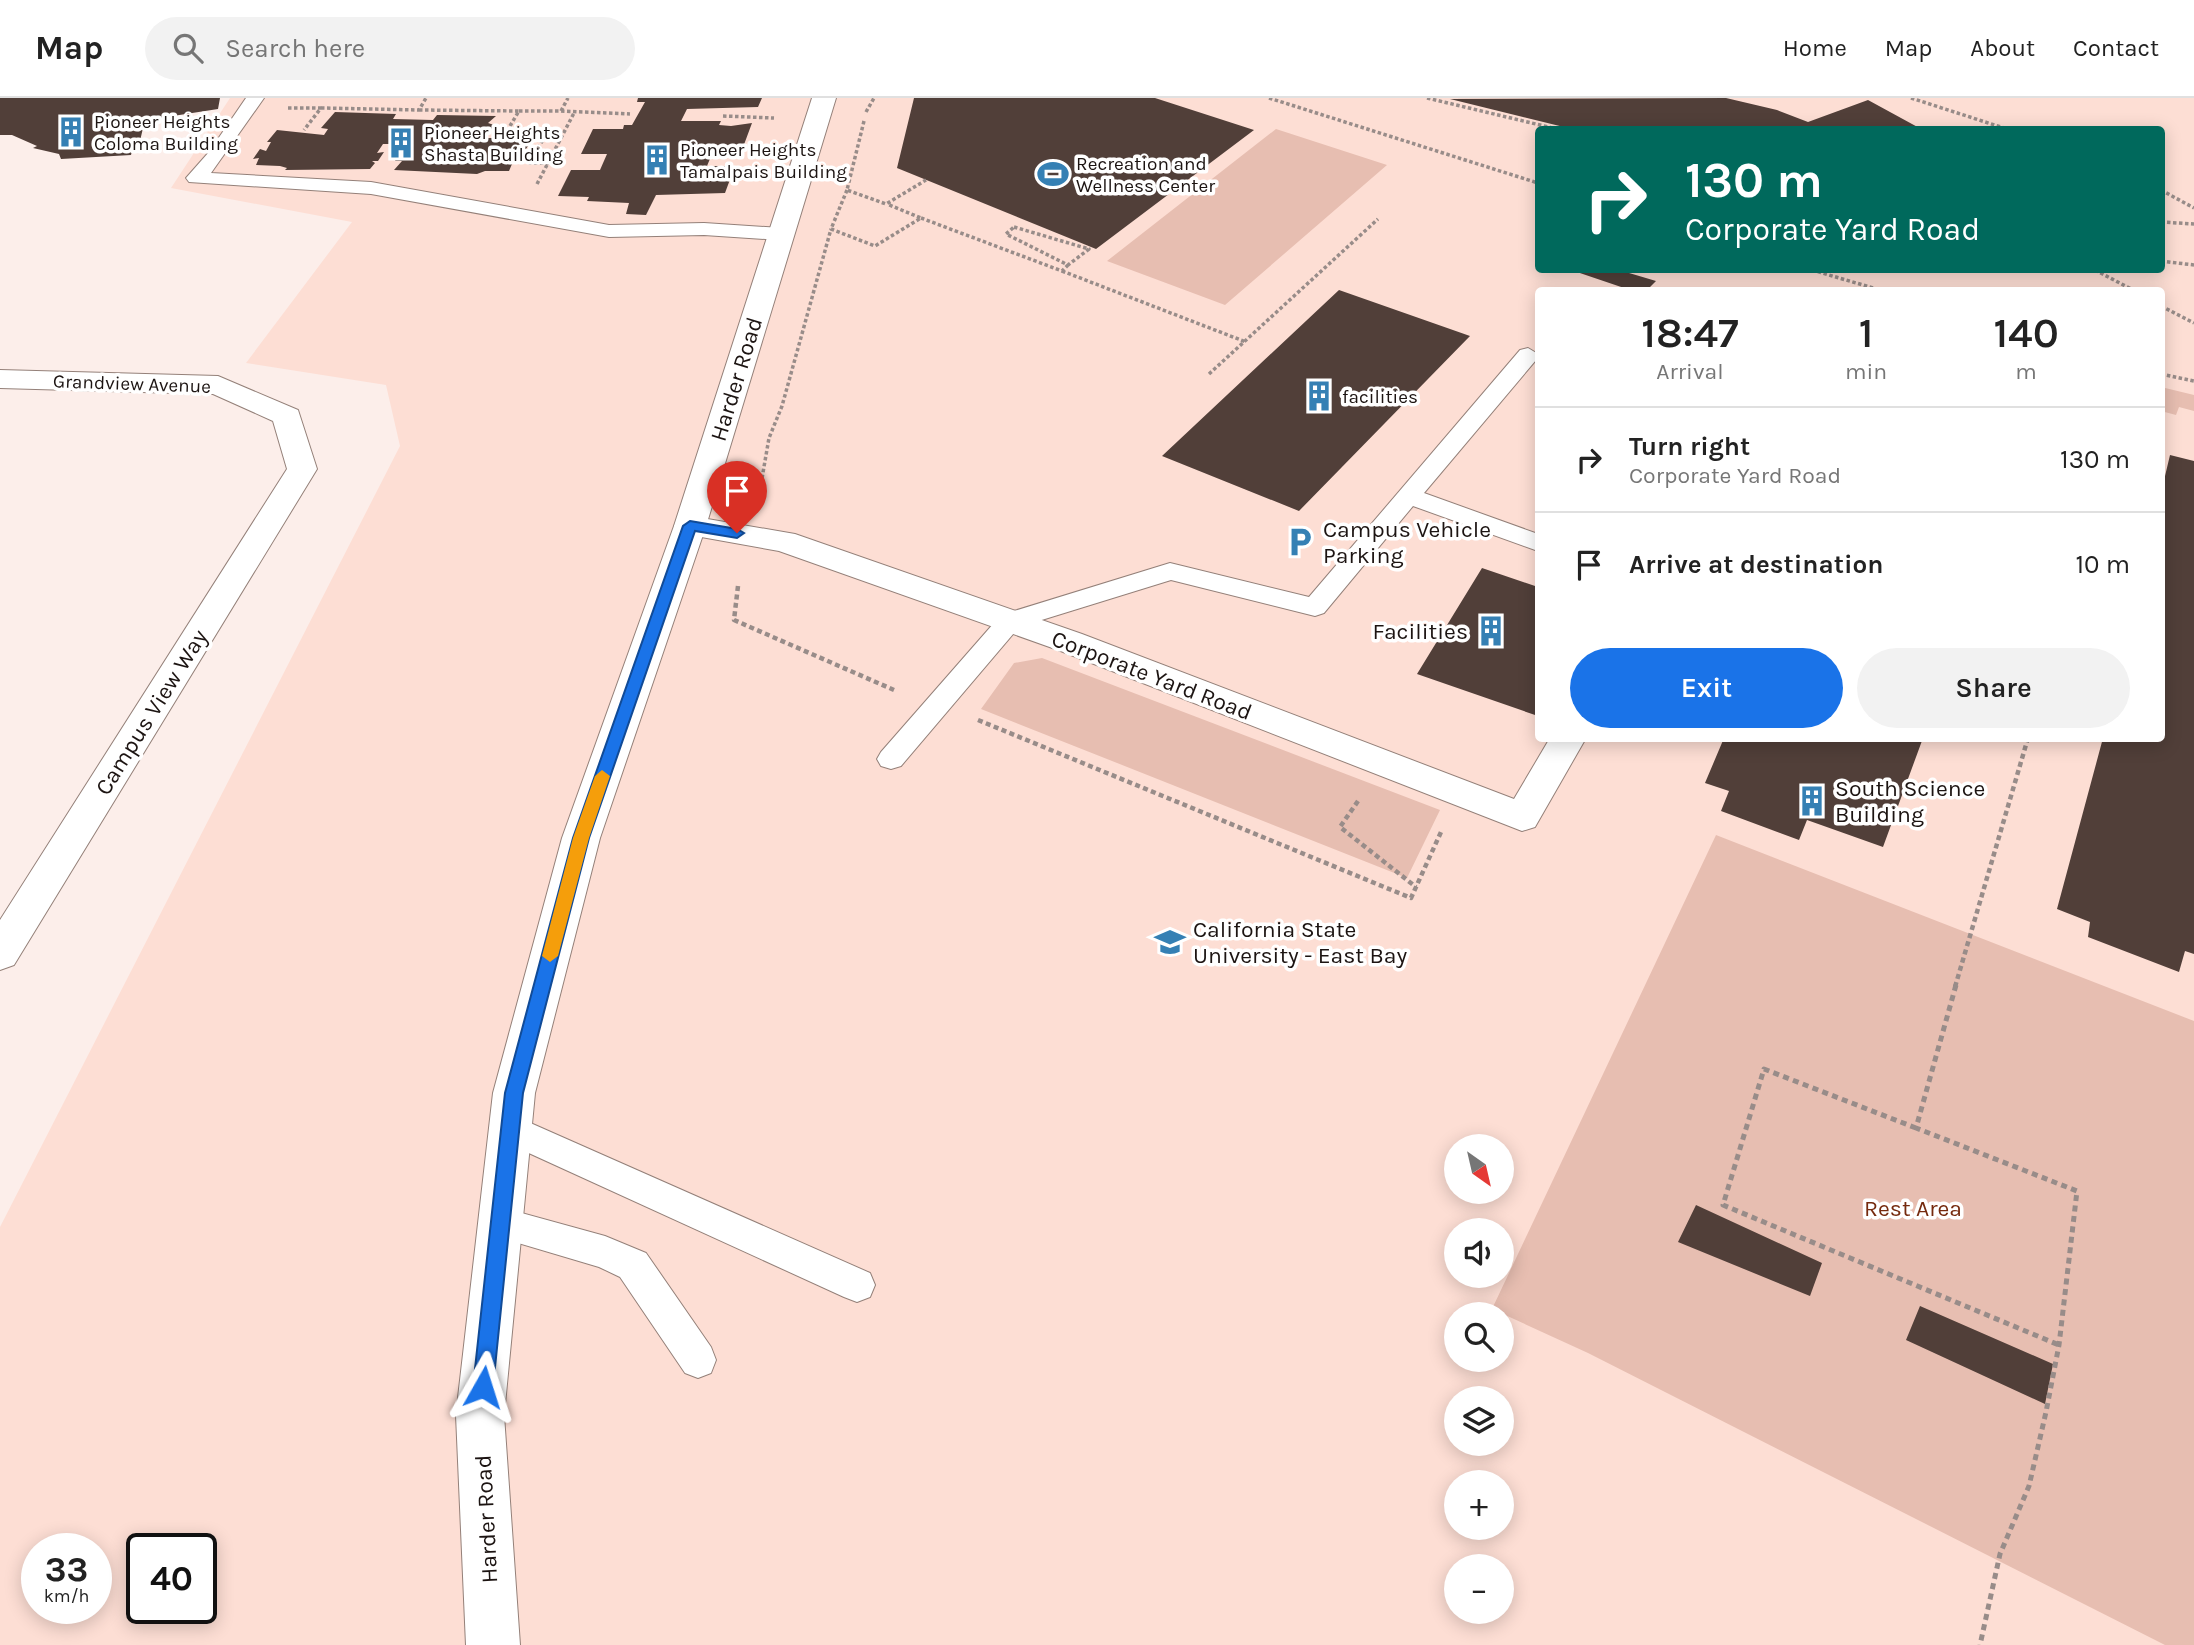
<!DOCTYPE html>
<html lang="en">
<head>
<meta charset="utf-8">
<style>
	:root { --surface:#fff; --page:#f2f2f2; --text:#222; --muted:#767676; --line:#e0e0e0; --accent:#1a73e8 }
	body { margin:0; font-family:Karla,sans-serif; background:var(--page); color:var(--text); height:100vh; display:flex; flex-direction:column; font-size:26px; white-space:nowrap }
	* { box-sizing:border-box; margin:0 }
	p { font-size:23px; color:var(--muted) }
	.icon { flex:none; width:38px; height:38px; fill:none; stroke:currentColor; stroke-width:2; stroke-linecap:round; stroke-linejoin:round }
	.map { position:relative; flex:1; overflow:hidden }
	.details { position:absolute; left:1535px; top:189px; width:630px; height:455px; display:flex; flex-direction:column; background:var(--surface); border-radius:7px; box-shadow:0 4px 18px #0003 }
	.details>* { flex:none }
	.guide { position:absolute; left:1535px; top:28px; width:630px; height:147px; border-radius:7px; box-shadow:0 4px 18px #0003; background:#00695c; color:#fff; overflow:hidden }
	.needle { width:46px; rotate:146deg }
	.controls { position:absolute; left:1444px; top:1036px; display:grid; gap:14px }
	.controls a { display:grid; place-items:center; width:70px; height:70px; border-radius:50%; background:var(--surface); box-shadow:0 4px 18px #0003; font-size:35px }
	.speed { position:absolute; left:21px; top:1435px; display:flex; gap:14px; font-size:35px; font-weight:700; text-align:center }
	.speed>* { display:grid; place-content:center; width:91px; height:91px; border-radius:50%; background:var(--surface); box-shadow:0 4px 18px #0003; line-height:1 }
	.speed small { font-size:18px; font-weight:400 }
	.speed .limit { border:4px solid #111; border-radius:10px; background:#fff; color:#111 }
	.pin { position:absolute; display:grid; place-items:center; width:60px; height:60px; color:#fff; margin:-72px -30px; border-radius:50% 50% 50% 0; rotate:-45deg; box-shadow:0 0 7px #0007 }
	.pin .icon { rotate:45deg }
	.me { position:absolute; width:77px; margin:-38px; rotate:6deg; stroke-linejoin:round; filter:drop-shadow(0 0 5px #0008) }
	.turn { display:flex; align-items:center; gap:24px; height:147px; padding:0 35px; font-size:32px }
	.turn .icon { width:91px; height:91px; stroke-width:2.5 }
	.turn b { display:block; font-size:49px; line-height:60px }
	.eta { display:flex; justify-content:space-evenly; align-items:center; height:119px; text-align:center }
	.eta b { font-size:42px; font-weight:600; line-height:49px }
	.button { display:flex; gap:14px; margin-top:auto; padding:14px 35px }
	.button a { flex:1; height:80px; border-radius:42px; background:var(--accent); color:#fff; font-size:28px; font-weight:600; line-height:80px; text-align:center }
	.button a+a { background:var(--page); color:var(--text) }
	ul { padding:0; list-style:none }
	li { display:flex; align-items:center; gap:21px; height:105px; padding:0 35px; border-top:2px solid var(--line) }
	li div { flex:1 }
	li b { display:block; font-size:26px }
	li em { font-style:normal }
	header { display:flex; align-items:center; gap:42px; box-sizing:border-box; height:98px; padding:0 35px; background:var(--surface); border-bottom:2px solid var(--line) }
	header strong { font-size:33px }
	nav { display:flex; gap:38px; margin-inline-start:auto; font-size:24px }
	.search { width:490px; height:63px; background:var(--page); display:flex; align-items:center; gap:18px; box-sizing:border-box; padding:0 24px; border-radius:38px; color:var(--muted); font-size:26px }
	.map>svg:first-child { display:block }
	.built { fill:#fdded4; fill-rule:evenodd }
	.green { fill:#e7beb1 }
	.building { fill:#513f39 }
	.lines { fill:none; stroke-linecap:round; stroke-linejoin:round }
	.service-casing { stroke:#948079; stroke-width:2 }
	.minor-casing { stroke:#948079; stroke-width:2 }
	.tertiary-casing { stroke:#948079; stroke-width:2 }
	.path-far2 { stroke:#988c89; stroke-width:3.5; stroke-dasharray:3.5 2.5; stroke-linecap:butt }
	.path-far1 { stroke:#988c89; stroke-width:4.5; stroke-dasharray:5 3.5; stroke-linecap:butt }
	.path { stroke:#988c89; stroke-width:5; stroke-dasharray:6 4.5; stroke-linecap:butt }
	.service { fill:#fff; fill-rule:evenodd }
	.minor { fill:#fff; fill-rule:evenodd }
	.tertiary { fill:#fff; fill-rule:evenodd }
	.route { fill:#1a73e8; stroke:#114b97; stroke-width:2 }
	.slow { fill:#f59e0b }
	.labels { text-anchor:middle; stroke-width:7; stroke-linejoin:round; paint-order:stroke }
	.far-poi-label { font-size:19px; fill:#1c1412; stroke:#fff; text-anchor:start }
	.far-street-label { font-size:19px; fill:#1c1412; stroke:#fff }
	.street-label { font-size:23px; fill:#1c1412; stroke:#fff }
	.poi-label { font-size:23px; fill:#1c1412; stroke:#fff; text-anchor:start }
	.park-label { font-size:23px; fill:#752a0e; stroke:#fff }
</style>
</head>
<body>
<header>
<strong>Map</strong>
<div class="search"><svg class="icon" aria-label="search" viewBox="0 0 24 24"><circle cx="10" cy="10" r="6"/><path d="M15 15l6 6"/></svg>Search here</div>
<nav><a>Home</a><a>Map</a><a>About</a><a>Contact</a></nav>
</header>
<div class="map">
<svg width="2194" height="1547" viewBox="0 0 2194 1547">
	<rect width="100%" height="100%" fill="#fceeea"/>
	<path class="built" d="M230 0H2194V1547H0V1129L400 348 386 287 246 265 352 124 171 90ZM1538 32H2161V172H1538ZM1538 192H2161V640H1538ZM1456 1048H1502V1094H1456ZM1456 1132H1502V1178H1456ZM1456 1216H1502V1262H1456ZM1456 1300H1502V1346H1456ZM1456 1384H1502V1430H1456ZM37 1451H96V1510H37ZM142 1451H201V1510H142ZM1456 1468H1502V1514H1456Z"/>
	<path class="green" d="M1276 31 1387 67 1225 207 1107 163Z
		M2161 289 2194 297V313L2179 309 2176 317 2161 313Z
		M1042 560 1440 712 1407 780 981 611 1014 565Z
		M1716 737 2194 923V1547H2165L1588 1255 1492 1211Z"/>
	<path class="building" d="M0 0H220L218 11 160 20 143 30 140 43 134 44 131 57 61 61 59 56 33 50 37 48 12 37H0Z
		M638 0H762L758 9 687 11 681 23H721L719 27 731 28 752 25 742 52 714 51 707 68H735L725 95 656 97 646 117 626 116 629 105 587 103 589 99 558 98 571 72H600L607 56H581L593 31H623L624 27H632L645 4H637Z
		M914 0H1155L1254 32 1096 151 897 70Z
		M1726 0 1777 12 1808 24 1868 2 1923 32H1576L1450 1Z
		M335 14 396 16 393 21 433 22 437 17 496 18 488 25 494 27 489 35H484L481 40H533L526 51H520L517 58 525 57 519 66H512L509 73H485L477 76 394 72 402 63H395L399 55 407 54 411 46H383L377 55 384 54 378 63H372L375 65 370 71 285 72 287 70 280 68 256 67 259 60 253 61 260 51 266 53 271 44H267L277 32 324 37 328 31 321 30Z
		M1571 172H1619L1656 183 1647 192H1630Z
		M1339 192 1470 238 1299 413 1162 358Z
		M2170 357 2194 363V856L2185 853 2179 874 2088 839 2090 824 2057 811 2103 640H2161V395Z
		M1482 470 1538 489V618L1417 576Z
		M1724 640H1923L1883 749 1807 722 1799 742 1721 713 1729 693 1705 685Z
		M1696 1107 1822 1165 1810 1198 1678 1144Z
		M1920 1208 2053 1266 2045 1306 1906 1242Z"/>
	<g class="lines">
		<g class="service-casing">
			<path id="service" d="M246 0H264L211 75 371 84 609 127 704 125 781 130 791 136 781 142 704 137 609 139 371 96 189 84 186 80 209 54Z
				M1528 250 1538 256 1536 262 1424 395 1538 436V453L1413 408 1324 515 1315 518 1171 482 1019 529 901 668 891 671 881 668 877 661 881 654 1001 517 1170 465 1309 499 1520 252Z
				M510 1016 870 1175 875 1187 870 1199 857 1204 844 1199 498 1041 493 1031 498 1021Z
				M500 1109 605 1138 646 1155 711 1249 716 1262 711 1275 698 1280 685 1275 620 1179 599 1169 488 1136 483 1125 488 1114Z"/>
		</g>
		<g class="minor-casing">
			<path id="minor" d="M0 272 218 278 298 312 317 371 14 867 0 872V822L287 371 273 323 213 296 0 290Z
				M690 418 795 436 1082 536 1514 701 1550 640H1586L1535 729 1522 733 1058 552 779 453 679 435 674 428 679 421Z"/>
		</g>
		<g class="tertiary-casing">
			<path id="tertiary" d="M812 0H836L706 428 600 740 535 995 504 1317 520 1547H466L456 1317 493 995 562 740 674 428Z"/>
		</g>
		<path class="path-far2" d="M1269 0 1538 85
			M1427 0 1561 32
			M1911 0 2010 32
			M288 10H321L304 32
			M321 10 419 12 426 0
			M419 12 519 13 504 38
			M519 13H561L568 0
			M561 13 630 16
			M866 14 874 0
			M723 18 774 20
			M864 23 847 92 886 106 926 82
			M505 35 546 36 530 65H548L574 15
			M537 86 548 65
			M847 92 831 131 875 148 921 120 887 106
			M2161 92 2194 110
			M921 120 1062 173 1068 167
			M2161 124 2194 126
			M1014 129 1089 151 1068 167 1006 136Z
			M2161 163 2194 167
			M1812 172 1880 192
			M2095 172 2133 192
			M1062 173 1246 244
			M2161 208 2194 225
			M1209 276 1378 121
			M2161 276 2194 283
			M761 386 769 340 782 308 831 131"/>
		<path class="path-far1" d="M761 384 763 400
			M738 488 734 522 894 592
			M978 622 1411 800 1441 734
			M1358 703 1340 729 1416 789
			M1955 889 2028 640"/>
		<path class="path" d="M1956 887 1916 1030 2077 1093 2059 1247 2046 1314 2029 1388 2000 1456 1980 1547
			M1916 1030 1764 971 1723 1107 2059 1247"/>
		<use href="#service" class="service"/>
		<use href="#minor" class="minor"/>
		<use href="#tertiary" class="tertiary"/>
	</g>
	<path class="route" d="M690 423 737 431 744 435 737 440 695 433 589 740 523 995 493 1289 490 1296 483 1299 476 1296 473 1289 505 995 573 740 683 428Z"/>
	<path class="slow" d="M602 672 610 678 589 740 558 858 550 864 542 858 573 740 595 678Z"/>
	<defs>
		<g id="building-bare" transform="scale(2.415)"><path d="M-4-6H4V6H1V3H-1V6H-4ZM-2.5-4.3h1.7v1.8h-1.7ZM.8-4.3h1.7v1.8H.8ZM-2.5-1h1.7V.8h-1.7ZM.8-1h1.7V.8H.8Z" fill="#3580b4" stroke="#fff" stroke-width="2.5" paint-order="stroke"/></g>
		<g id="stadium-bare" transform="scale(2.415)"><path d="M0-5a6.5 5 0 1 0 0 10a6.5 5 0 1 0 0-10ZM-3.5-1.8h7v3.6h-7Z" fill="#3580b4" stroke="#fff" stroke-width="2.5" paint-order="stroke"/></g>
		<g id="parking-bare" transform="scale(2.415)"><path d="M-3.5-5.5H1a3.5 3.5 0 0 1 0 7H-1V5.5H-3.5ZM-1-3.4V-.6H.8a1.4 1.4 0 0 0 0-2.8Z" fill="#3580b4" stroke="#fff" stroke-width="2.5" paint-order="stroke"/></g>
		<g id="university-bare" transform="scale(2.415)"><path d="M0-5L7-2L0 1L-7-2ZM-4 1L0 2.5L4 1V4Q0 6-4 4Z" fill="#3580b4" stroke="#fff" stroke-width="2.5" paint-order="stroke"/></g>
	</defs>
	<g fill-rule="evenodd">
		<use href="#building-bare" x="71" y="34"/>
		<use href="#building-bare" x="401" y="45"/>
		<use href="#building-bare" x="657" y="62"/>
		<use href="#stadium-bare" x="1053" y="76"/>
		<use href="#building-bare" x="1319" y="298"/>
		<use href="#parking-bare" x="1300" y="444"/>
		<use href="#building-bare" x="1491" y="533"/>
		<use href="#building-bare" x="1812" y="703"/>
		<use href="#university-bare" x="1170" y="844"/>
	</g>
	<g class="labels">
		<g class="far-poi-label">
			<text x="94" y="30">Pioneer Heights<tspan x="94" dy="22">Coloma Building</tspan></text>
			<text x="424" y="41">Pioneer Heights<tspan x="424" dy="22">Shasta Building</tspan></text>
			<text x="680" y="58">Pioneer Heights<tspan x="680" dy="22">Tamalpais Building</tspan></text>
			<text x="1076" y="72">Recreation and<tspan x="1076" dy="22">Wellness Center</tspan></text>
			<text x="1342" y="305">facilities</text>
		</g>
		<g class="far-street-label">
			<text transform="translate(132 285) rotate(2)" y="7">Grandview Avenue</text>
		</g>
		<g class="street-label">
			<text transform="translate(736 281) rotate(-73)" y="8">Harder Road</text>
			<text transform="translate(1152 577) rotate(21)" y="8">Corporate Yard Road</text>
			<text transform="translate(151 614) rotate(-58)" y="8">Campus View Way</text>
			<text transform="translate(486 1421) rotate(-93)" y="8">Harder Road</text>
		</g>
		<g class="poi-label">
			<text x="1323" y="439">Campus Vehicle<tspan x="1323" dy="26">Parking</tspan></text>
			<text x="1468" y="541" text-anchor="end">Facilities</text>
			<text x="1835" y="698">South Science<tspan x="1835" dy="26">Building</tspan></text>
			<text x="1193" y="839">California State<tspan x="1193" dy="26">University - East Bay</tspan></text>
		</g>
		<g class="park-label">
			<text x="1913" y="1118">Rest Area</text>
		</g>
	</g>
</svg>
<div class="controls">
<a><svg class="needle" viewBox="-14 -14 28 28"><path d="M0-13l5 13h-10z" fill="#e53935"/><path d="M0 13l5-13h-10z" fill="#767676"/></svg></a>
<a><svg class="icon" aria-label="sound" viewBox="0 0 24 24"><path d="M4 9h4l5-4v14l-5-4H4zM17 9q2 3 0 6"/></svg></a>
<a><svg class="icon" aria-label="search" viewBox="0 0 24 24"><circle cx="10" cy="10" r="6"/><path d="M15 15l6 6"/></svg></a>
<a><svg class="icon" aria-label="layers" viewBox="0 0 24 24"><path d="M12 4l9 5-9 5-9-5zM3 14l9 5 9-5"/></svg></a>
<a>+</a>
<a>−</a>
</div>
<div class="speed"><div>33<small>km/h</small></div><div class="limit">40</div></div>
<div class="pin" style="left:737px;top:435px;background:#d93025"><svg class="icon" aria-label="arrive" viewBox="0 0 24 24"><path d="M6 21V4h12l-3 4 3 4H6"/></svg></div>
<svg class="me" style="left:483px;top:1289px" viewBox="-20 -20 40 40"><path d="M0-17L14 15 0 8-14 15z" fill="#1a73e8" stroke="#fff" stroke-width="4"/></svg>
<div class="guide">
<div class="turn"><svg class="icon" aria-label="right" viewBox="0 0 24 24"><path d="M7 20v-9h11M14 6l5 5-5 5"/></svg><div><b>130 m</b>Corporate Yard Road</div></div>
</div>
<section class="details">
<div class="eta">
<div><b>18:47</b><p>Arrival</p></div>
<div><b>1</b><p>min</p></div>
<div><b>140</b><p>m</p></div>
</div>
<ul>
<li><svg class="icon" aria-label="right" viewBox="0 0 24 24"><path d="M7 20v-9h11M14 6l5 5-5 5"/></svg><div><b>Turn right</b><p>Corporate Yard Road</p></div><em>130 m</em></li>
<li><svg class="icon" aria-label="arrive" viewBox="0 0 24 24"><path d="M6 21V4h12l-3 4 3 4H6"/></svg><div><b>Arrive at destination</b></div><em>10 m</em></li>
</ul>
<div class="button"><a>Exit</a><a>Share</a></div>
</section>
</div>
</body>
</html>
